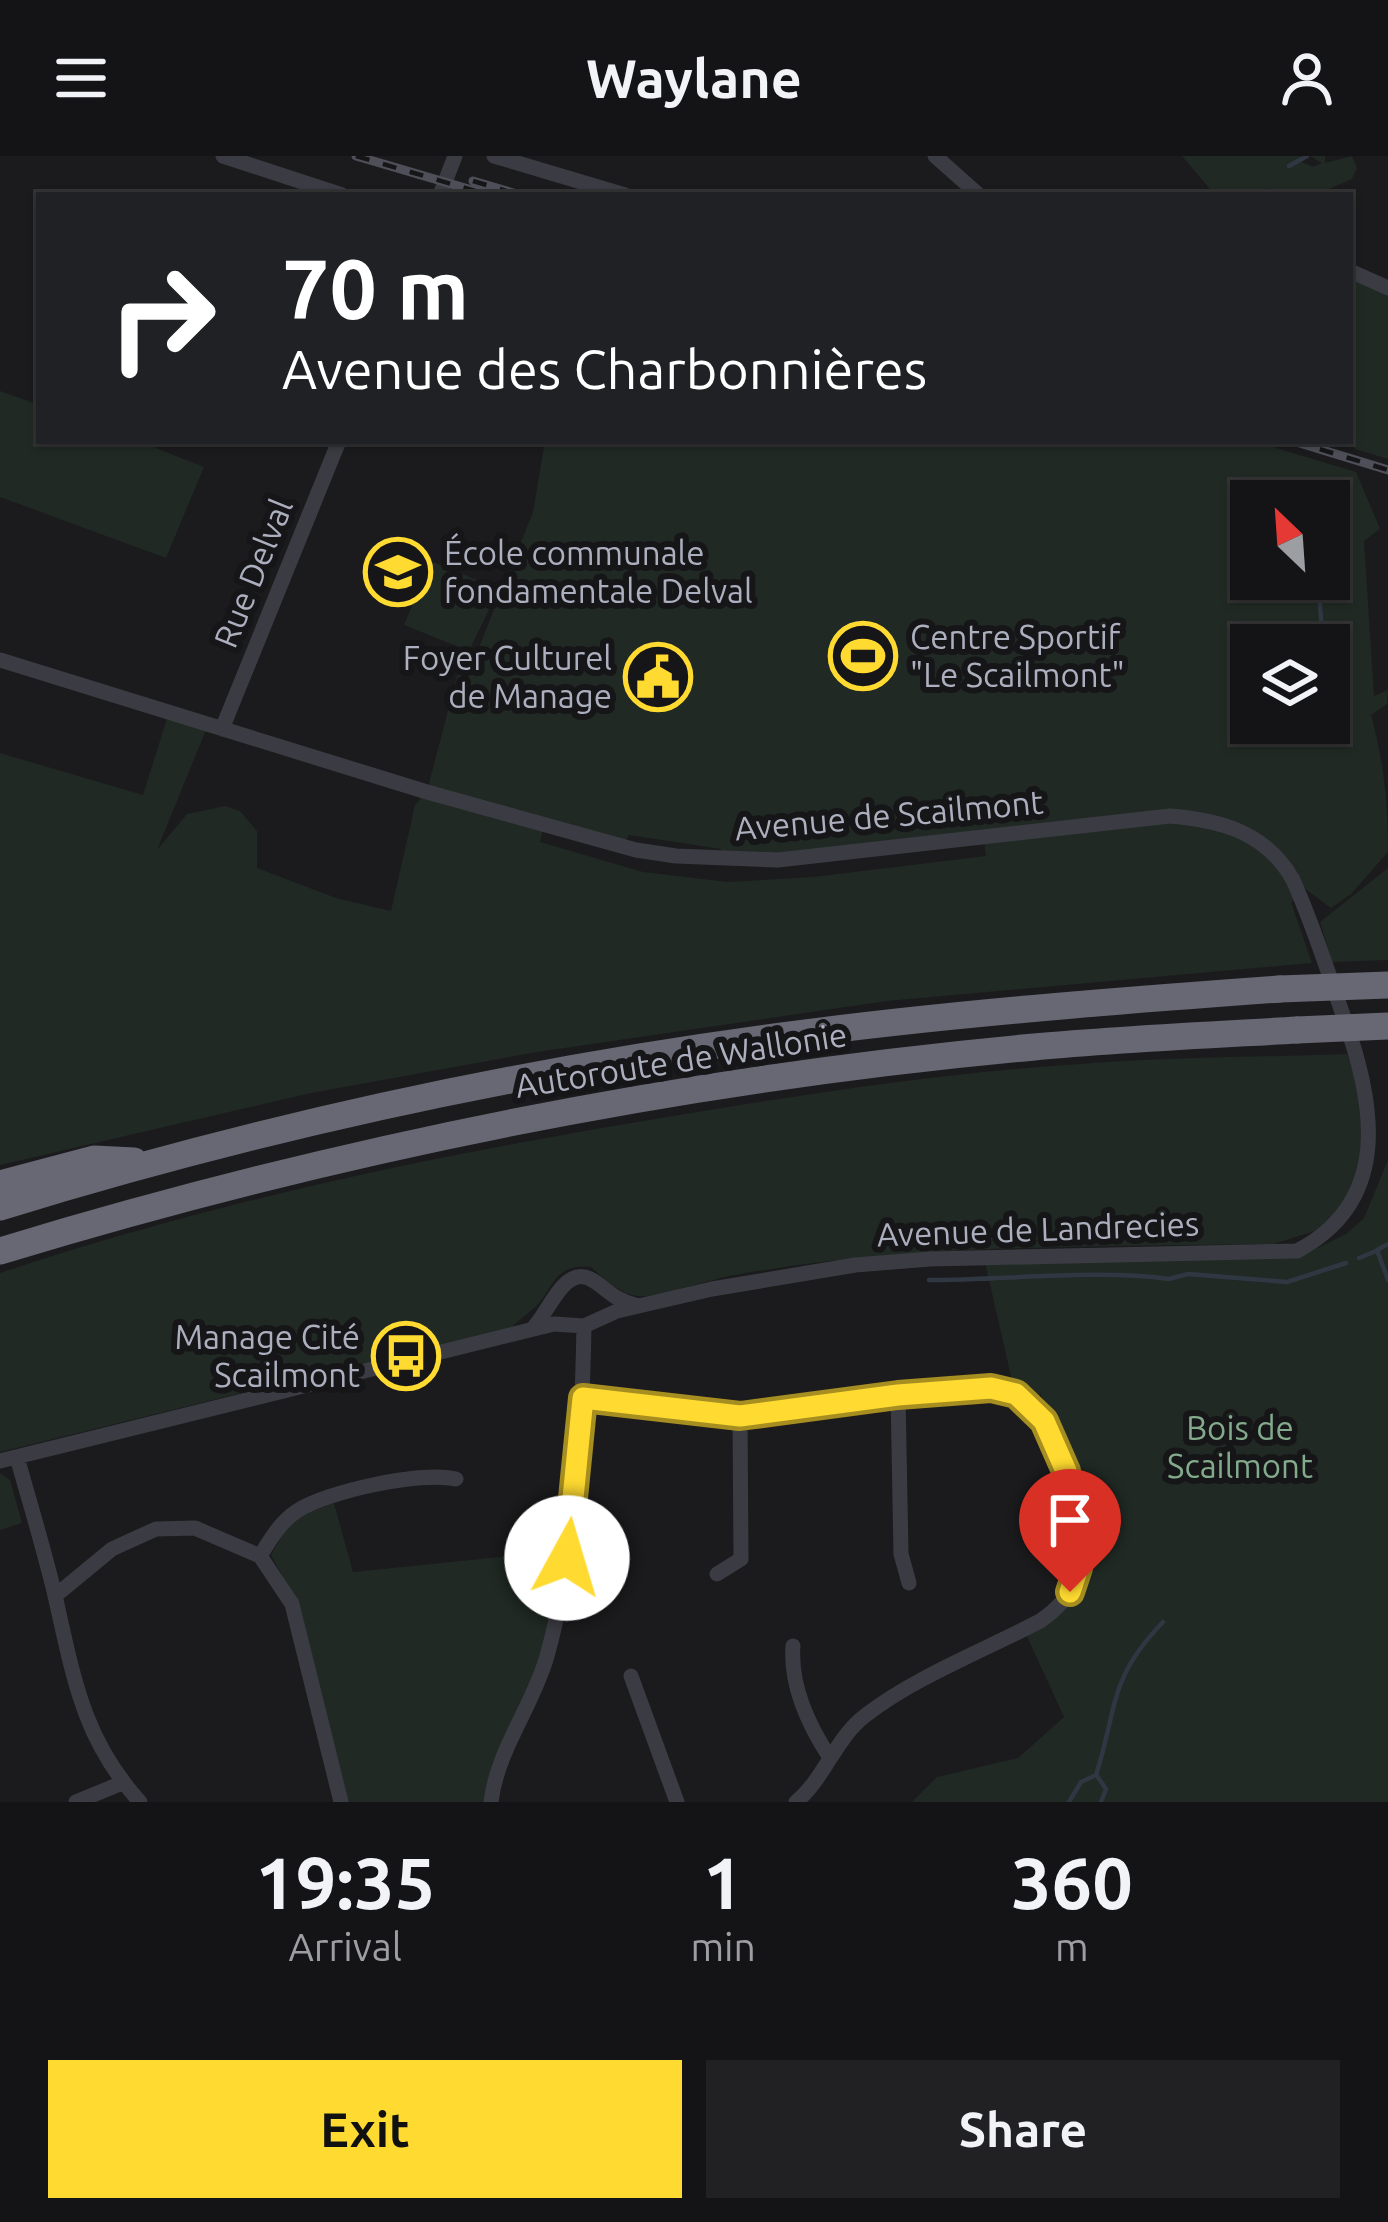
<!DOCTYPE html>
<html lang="en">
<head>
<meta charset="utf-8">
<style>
	:root { --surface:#141416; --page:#212123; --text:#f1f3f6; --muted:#9d9ea1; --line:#333335; --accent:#ffda31 }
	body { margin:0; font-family:Ubuntu,sans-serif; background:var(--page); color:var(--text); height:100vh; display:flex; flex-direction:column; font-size:45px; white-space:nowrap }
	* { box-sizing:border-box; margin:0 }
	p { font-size:39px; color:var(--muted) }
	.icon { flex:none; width:66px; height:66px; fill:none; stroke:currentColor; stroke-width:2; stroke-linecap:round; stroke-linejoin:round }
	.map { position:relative; height:1646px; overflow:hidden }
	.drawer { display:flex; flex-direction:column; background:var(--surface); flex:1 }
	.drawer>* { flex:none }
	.top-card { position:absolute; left:36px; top:36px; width:1317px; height:252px; border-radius:0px; box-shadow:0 3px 9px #0004,0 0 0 3px var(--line); background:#202124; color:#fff; overflow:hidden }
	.needle { width:78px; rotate:335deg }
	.fabs { position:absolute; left:1230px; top:324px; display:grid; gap:24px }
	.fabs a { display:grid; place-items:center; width:120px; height:120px; border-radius:0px; background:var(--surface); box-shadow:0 3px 9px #0004,0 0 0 3px var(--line); font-size:60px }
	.pin { position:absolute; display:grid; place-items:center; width:102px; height:102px; color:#fff; margin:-123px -51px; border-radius:50% 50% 50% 0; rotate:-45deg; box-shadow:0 0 12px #0007 }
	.pin .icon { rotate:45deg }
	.me { position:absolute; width:132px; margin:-66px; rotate:6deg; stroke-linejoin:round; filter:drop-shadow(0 0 9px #0008) }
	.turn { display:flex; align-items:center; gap:42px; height:252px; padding:0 48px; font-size:54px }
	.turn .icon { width:156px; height:156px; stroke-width:2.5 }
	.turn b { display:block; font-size:84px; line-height:102px }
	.eta { display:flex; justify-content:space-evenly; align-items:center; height:204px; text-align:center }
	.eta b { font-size:72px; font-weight:700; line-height:84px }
	.action { display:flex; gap:24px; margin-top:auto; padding:24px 48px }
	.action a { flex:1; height:138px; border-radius:0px; background:var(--accent); color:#111; font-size:48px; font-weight:700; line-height:138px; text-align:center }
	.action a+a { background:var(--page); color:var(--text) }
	header { display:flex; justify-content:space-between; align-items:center; height:156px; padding:0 48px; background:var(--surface); font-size:54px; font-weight:700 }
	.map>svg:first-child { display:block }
	.green { fill:#202923; fill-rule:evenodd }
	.water { fill:#2f3743 }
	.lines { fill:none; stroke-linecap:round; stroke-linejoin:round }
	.stream { stroke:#2f3743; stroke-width:4.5 }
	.minor { stroke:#3b3b43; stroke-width:15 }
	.motorway { stroke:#676874; stroke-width:27 }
	.rail-casing { stroke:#4e4f58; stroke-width:9 }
	.rail { stroke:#161518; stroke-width:4.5; stroke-dasharray:14; stroke-linecap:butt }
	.motorway-bridge { stroke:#676874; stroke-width:27 }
	.route-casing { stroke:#a68e20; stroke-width:30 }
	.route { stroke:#ffda31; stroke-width:21 }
	.labels { text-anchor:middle; stroke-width:12; stroke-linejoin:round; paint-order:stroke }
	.poi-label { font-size:33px; fill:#acafbe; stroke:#161518; text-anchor:start }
	.street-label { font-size:33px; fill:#acafbe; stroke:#161518 }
	.park-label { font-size:33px; fill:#82aa8b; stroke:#161518 }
</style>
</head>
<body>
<header><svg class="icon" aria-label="menu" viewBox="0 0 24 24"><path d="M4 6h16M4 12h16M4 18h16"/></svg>Waylane<svg class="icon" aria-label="person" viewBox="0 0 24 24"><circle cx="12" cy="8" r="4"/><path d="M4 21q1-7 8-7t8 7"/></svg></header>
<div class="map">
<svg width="1388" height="1646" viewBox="0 0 1388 1646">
	<rect width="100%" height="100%" fill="#1b1b1d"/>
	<path class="green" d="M1182 0H1300L1302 6 1313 11 1322 7 1310 0H1325V7L1352 0 1357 12 1352 23 1324 35 1325 39H1273L1270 32 1253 39H1215Z
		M1350 115 1388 132V303L1355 293 1350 279Z
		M0 235 39 249V285H138L204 311 166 402 0 341Z
		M545 285H1253L1356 316 1380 373 1364 385 1374 540 1388 534 1387 548 1371 559C1384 607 1388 646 1388 696L1351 738 1331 752 1296 726 1301 742 1291 746 1312 807 887 845 537 896 311 937 0 1009V597L143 639 169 556 208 569 157 694 187 658 225 650 240 655 257 675V712L336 742 391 755 415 649 427 635 457 520 471 511 533 356ZM1251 345H1329V423H1251ZM1251 489H1329V567H1251ZM544 670 623 691 629 679 721 693V704L984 684 986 700 813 721 728 726 643 716 540 686Z
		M431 405 499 433 469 495 404 469Z
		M1388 712V804L1332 806 1320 766Z
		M1347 898 1370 962 1351 1044 1315 1075 1273 1088C1093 1091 913 1087 735 1119 711 1123 657 1142 637 1140 620 1138 603 1122 591 1111 561 1109 557 1120 543 1142 536 1152 521 1162 512 1171L0 1296V1117C216 1045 437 999 661 962 804 938 948 916 1093 907 1177 901 1262 901 1347 898Z
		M1388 1004V1646H912L937 1621 1018 1602 1064 1561 1024 1474 1040 1465 1077 1419H1086L1088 1413 1079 1341 1066 1289 1040 1237 1035 1254 1015 1238 984 1102H1297L1346 1078 1364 1062Z
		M0 1317 10 1324 22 1367 0 1374Z
		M334 1347 353 1416 500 1401 566 1408 548 1497 491 1646H347L301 1454 271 1399 292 1363Z"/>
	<path class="water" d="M1287 466 1295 489H1257L1258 484Z"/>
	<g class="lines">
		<path class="stream" d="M1289 10 1307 0
			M1318 423 1323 489
			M1313 582 1315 567
			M1388 1088 1377 1094 1388 1124
			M1359 1102 1376 1095
			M929 1124C1007 1124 1095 1113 1169 1123L1188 1118 1287 1126 1346 1107
			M1097 1620 1106 1633 1101 1646
			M1069 1646 1081 1626 1096 1619C1118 1550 1108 1523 1163 1466"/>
		<path class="minor" d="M223 0 342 39
			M494 0 625 39
			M935 0 979 39
			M440 39 455 0
			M1350 115 1388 132
			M0 504 427 636 636 694 676 700 778 704 1170 660C1220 664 1266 676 1293 724 1313 768 1328 816 1344 862 1378 956 1388 1047 1297 1095L930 1103 855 1109 712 1133 617 1155 584 1170 554 1168 0 1305
			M222 573 339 285
			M532 1173C549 1158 564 1105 594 1125 609 1135 615 1144 635 1149
			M898 1239 901 1398 909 1427
			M583 1242C633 1250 687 1259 738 1259 797 1260 974 1214 1019 1240 1063 1265 1067 1326 1073 1370 1079 1416 1081 1437 1040 1465 985 1494 915 1521 866 1559 836 1581 825 1622 796 1646
			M17 1301C30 1348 45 1396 56 1444 74 1523 83 1583 140 1646
			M260 1400C270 1384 280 1366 297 1355 328 1335 421 1315 456 1323
			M717 1418 741 1403 740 1260
			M55 1440 112 1393 156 1373 195 1372 260 1400 292 1448 341 1646
			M793 1490C790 1529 809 1570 830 1602
			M631 1520 677 1646
			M76 1646 122 1627
			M491 1646C497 1594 533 1550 547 1500 576 1395 582 1279 584 1170"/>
		<path class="motorway" d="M0 1028 94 1003 134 1005
			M0 1051C254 973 518 915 782 880 947 858 1114 845 1280 833
			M0 1095C336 993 683 923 1034 891 1121 883 1209 879 1297 874"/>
		<g class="rail-casing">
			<path id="rail" d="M356 0 489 39
				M473 25 520 39
				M1293 285 1388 314"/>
		</g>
		<use href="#rail" class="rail"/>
		<path class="motorway-bridge" d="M1280 833 1388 829
			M1297 874 1388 870"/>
	</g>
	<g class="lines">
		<g class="route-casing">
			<path id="route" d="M567 1402 583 1242 740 1260 898 1239 991 1232 1016 1238 1044 1265 1066 1315 1078 1412 1070 1436"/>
		</g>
		<use href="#route" class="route"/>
	</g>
	<defs>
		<g id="school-ring" transform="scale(3.45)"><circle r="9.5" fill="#161518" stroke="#ffda31" stroke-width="1.5"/><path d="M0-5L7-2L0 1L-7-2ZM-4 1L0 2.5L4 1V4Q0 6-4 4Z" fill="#ffda31"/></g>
		<g id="stadium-ring" transform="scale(3.45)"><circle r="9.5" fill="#161518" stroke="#ffda31" stroke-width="1.5"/><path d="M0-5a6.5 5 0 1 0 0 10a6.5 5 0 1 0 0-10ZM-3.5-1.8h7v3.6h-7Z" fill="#ffda31"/></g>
		<g id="civic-ring" transform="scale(3.45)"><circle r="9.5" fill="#161518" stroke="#ffda31" stroke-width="1.5"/><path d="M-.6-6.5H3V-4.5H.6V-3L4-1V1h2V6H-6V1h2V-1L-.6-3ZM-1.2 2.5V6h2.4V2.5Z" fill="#ffda31"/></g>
		<g id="bus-ring" transform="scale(3.45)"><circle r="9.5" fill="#161518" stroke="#ffda31" stroke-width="1.5"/><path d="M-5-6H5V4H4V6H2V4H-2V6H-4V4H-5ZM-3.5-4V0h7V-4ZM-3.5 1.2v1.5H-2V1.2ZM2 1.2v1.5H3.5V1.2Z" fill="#ffda31"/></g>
	</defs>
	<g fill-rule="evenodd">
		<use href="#school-ring" x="398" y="416"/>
		<use href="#stadium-ring" x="863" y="500"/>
		<use href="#civic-ring" x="658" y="521"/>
		<use href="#bus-ring" x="406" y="1200"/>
	</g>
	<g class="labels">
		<g class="poi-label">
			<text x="444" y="409">École communale<tspan x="444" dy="38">fondamentale Delval</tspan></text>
			<text x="910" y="493">Centre Sportif<tspan x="910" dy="38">"Le Scailmont"</tspan></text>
			<text x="612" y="514" text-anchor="end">Foyer Culturel<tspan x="612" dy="38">de Manage</tspan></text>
			<text x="360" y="1193" text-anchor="end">Manage Cité<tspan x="360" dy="38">Scailmont</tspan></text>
		</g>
		<g class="street-label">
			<text transform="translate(253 417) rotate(-68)" y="12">Rue Delval</text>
			<text transform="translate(889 659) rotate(-5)" y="12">Avenue de Scailmont</text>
			<text transform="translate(681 904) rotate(-9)" y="12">Autoroute de Wallonie</text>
			<text transform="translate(1038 1073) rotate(-2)" y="12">Avenue de Landrecies</text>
		</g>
		<g class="park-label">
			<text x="1240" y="1284">Bois de<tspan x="1240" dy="38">Scailmont</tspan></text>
		</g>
	</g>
</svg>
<div class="fabs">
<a><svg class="needle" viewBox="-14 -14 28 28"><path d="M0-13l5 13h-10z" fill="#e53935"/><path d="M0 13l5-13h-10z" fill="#9d9ea1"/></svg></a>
<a><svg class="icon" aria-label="layers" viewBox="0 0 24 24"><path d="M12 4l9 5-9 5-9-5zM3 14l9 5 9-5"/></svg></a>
</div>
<div class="pin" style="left:1070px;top:1436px;background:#d93025"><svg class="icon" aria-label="arrive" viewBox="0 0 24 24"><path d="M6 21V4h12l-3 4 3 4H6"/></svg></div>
<svg class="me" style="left:567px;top:1402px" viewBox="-20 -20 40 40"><circle r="19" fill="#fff"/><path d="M0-13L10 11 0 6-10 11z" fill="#ffda31"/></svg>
<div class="top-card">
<div class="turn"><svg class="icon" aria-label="right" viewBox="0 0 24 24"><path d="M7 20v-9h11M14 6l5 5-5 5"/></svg><div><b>70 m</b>Avenue des Charbonnières</div></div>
</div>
</div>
<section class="drawer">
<div class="eta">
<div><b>19:35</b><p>Arrival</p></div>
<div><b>1</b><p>min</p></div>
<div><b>360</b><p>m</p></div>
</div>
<div class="action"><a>Exit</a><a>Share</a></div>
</section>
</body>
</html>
